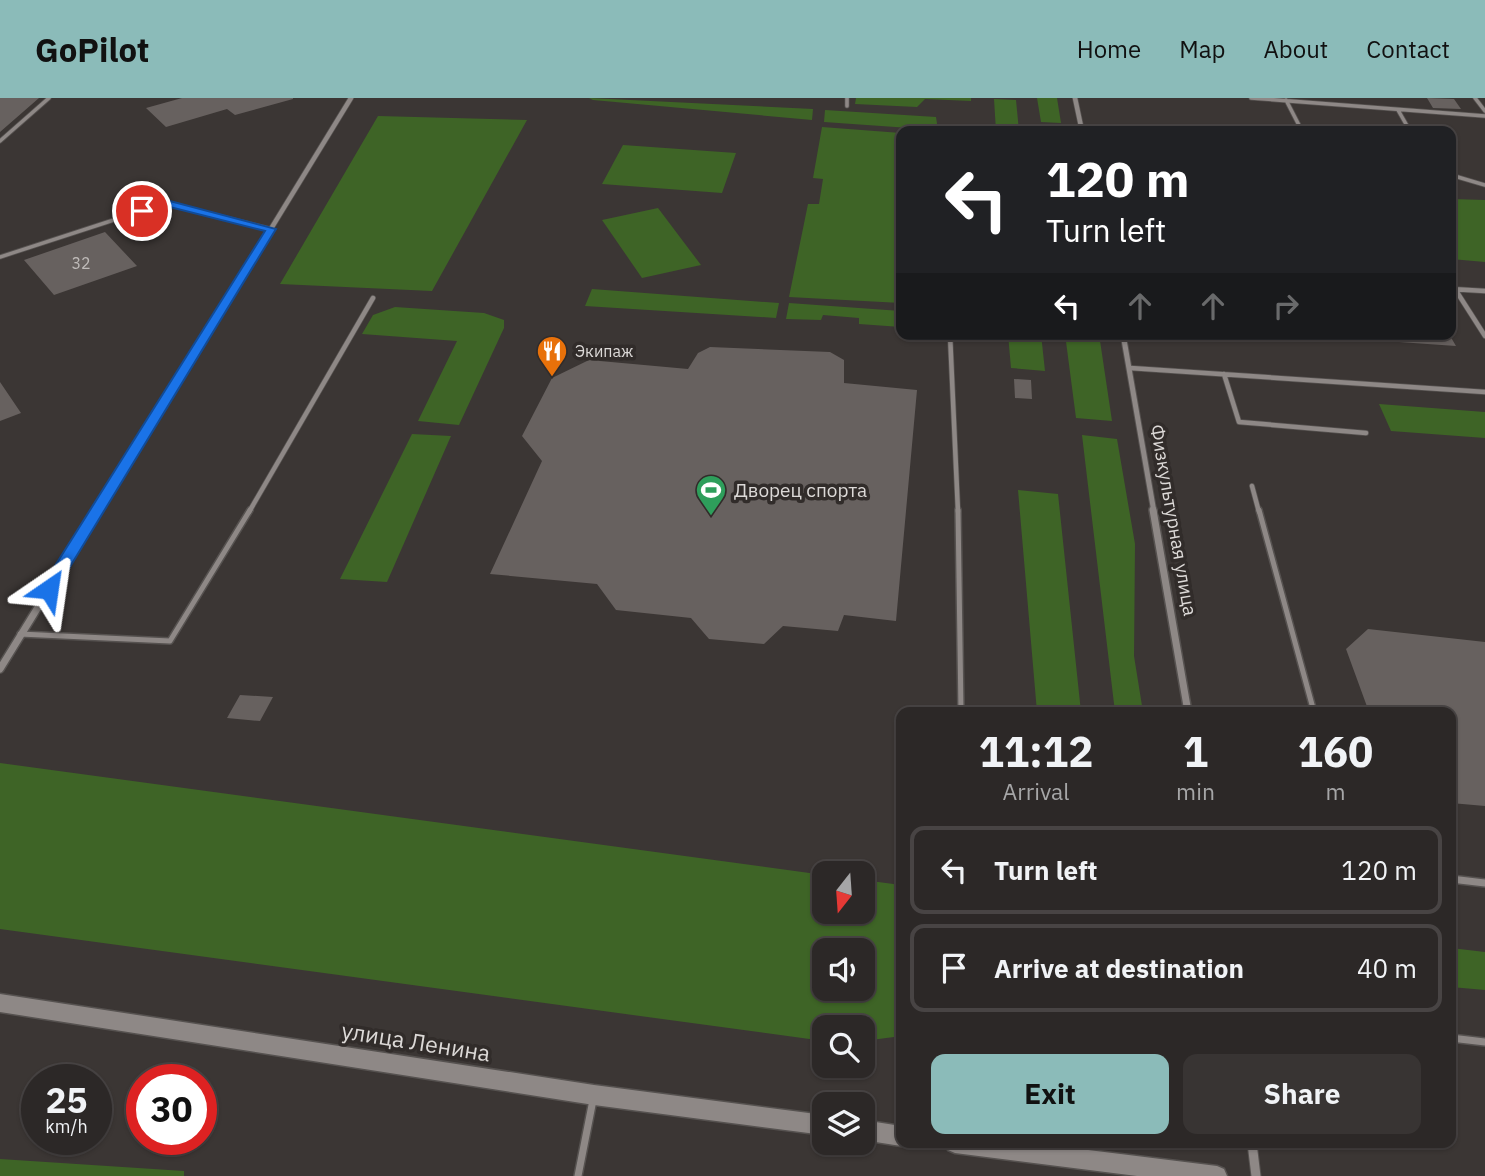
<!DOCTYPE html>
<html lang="en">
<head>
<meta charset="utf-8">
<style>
	:root { --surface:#2c2827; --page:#383433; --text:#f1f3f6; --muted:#a6a6a7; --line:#484444; --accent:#8bbbb9 }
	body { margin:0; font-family:"IBM Plex Sans",sans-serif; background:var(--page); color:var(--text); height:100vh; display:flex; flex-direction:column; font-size:26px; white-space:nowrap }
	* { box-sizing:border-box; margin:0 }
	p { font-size:23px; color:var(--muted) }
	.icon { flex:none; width:38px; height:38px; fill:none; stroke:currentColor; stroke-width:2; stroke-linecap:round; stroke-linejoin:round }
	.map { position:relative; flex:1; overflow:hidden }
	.drawer { position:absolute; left:896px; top:609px; width:560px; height:441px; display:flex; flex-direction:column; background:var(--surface); border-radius:14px; box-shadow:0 2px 5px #0004,0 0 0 2px var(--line) }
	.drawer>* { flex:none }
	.banner { position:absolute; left:896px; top:28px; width:560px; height:214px; border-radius:14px; box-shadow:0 2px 5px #0004,0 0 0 2px var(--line); background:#202124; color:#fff; overflow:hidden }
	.needle { width:46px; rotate:197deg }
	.fabs { position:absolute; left:812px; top:763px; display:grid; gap:14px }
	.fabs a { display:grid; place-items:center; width:63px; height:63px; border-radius:14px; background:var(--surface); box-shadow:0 2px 5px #0004,0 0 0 2px var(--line); font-size:35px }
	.speed { position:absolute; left:21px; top:966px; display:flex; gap:14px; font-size:35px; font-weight:700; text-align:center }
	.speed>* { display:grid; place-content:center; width:91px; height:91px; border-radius:50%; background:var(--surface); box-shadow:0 2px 5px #0004,0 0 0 2px var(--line); line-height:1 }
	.speed small { font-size:18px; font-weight:400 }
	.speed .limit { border:10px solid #d22; background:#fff; color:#111 }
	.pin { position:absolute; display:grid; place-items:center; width:60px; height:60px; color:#fff; margin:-30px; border:4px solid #fff; border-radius:50%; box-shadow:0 2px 7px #0007 }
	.me { position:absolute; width:77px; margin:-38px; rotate:32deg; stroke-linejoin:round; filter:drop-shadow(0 0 5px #0008) }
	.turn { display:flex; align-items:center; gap:24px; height:147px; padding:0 35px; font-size:32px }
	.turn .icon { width:91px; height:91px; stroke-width:2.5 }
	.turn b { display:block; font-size:49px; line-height:60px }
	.lanes { display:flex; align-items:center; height:66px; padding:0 35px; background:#0003; justify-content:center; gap:35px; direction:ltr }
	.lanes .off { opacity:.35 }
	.eta { display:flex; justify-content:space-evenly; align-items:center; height:119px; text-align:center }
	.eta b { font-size:42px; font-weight:700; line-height:49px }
	.cta { display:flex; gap:14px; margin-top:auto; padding:14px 35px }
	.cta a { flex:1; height:80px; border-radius:14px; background:var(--accent); color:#111; font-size:28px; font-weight:700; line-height:80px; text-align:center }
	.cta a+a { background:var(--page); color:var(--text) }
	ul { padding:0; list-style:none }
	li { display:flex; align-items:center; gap:21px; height:88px; margin:0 14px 10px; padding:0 21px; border:4px solid var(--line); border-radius:14px }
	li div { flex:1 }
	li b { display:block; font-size:26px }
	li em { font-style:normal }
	header { display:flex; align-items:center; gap:42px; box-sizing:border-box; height:98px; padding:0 35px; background:var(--accent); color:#111 }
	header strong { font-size:33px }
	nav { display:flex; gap:38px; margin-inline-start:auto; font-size:24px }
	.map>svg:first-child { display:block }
	.green { fill:#3e6426; fill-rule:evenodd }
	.building { fill:#67615f }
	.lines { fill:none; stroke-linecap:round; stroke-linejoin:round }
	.lane-far3-casing { stroke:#565250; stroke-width:5 }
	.lane-far2-casing { stroke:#565250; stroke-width:6 }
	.lane-far1-casing { stroke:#565250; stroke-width:8 }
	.lane-casing { stroke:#565250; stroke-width:10 }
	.street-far3-casing { stroke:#565250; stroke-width:6 }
	.street-far2-casing { stroke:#565250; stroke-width:7 }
	.street-far1-casing { stroke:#565250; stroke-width:10 }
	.street-casing { stroke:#565250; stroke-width:11 }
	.secondary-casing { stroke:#565250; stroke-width:3 }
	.lane-far3 { stroke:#8e8886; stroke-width:3.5 }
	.lane-far2 { stroke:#8e8886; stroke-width:4.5 }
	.lane-far1 { stroke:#8e8886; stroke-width:5 }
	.lane { stroke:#8e8886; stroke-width:7 }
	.street-far3 { stroke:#8e8886; stroke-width:4.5 }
	.street-far2 { stroke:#8e8886; stroke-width:5 }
	.street-far1 { stroke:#8e8886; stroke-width:7 }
	.street { stroke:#8e8886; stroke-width:9 }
	.secondary { fill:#8e8886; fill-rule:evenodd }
	.route { fill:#1a73e8; stroke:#114b97; stroke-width:2 }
	.labels { text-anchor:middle; stroke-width:7; stroke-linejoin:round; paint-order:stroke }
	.number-label { font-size:16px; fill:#bfbbb9 }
	.far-poi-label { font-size:16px; fill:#dcd9d7; stroke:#312c2a; text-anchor:start }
	.poi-label { font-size:19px; fill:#dcd9d7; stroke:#312c2a; text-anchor:start }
	.street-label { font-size:19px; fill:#dcd9d7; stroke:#312c2a }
	.near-street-label { font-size:23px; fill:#dcd9d7; stroke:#312c2a }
</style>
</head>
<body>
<header>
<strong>GoPilot</strong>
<nav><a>Home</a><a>Map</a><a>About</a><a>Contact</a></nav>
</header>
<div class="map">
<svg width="1485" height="1078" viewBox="0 0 1485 1078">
	<rect width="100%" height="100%" fill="#3b3634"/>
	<path class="green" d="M589 0 813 11 812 22 593 2Z
		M856 0H971V3L925 1 917 9 855 6Z
		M1037 0H1057L1061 25 1041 24Z
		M994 1 1016 2 1019 33H996Z
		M825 12 936 19 938 32 824 24Z
		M378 18 527 22 432 193 280 186Z
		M822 29 901 35V205L789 199 808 106H819L823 81 813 80Z
		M623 47 736 55 722 95 602 86Z
		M1451 101 1485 102V164L1451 161Z
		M658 110 701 167 642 180 602 122Z
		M592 191 779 205 776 220 585 208Z
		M789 205 901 213V229L859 226V220L823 217 821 222 786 221Z
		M395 209 484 215 504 222V230L459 327 418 323 457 243 362 236 373 217Z
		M1008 236H1041L1045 273 1011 270Z
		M1065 236H1099L1112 323 1076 320Z
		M1379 306 1485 314V340L1391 333Z
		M412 336 451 338 387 484 340 481Z
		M1082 337 1117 341 1135 446 1134 558 1143 614H1115Z
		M1018 392 1058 396 1081 614H1037Z
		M0 665 824 777V814H863V782L901 787V934L894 939 863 943V929H824V943L0 831ZM824 852H863V891H824Z
		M1451 850 1485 854V892L1451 889Z
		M0 1061 184 1073V1078H0Z"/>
	<path class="building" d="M0 0H39L0 34Z
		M182 0H293V1L235 17 227 11 166 29 146 10Z
		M1427 0 1454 1 1461 11 1433 10Z
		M105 134 137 168 54 197 24 162Z
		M1313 236H1449L1456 248 1313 238Z
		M710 249 830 254 844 262V285L917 292 896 523 844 517 838 533 783 528 764 546 709 541 691 520 616 512 597 486 490 476 542 363 522 338 552 280 589 262 688 271 698 255Z
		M1014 281 1031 282 1032 301 1015 300Z
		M0 284 21 315 0 323Z
		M1368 531 1485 544V708L1451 705V614H1369L1346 551Z
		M240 597 273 599 260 623 227 620Z"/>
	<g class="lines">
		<g class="lane-far3-casing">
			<path id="lane-far3" d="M847 0V8
				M1251 0 1485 18
				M1475 0 1485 13
				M1286 2 1302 33
				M1398 12 1410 33
				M0 43 49 0
				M1451 77 1485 87
				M0 159 166 105 271 131"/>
		</g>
		<g class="lane-far2-casing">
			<path id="lane-far2" d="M1451 191 1485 193
				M1455 191 1485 238
				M950 236 958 414
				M1130 270 1485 294
				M1224 276 1239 324 1366 335
				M1252 388 1259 414
				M249 414 373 200"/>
		</g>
		<g class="lane-far1-casing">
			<path id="lane-far1" d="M958 412 961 614
				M1259 412 1314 614
				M20 536 170 543 250 412"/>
		</g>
		<g class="lane-casing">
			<path id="lane" d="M1451 781 1485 785
				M1451 940 1485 944
				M578 1078 593 1002"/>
		</g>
		<g class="street-far3-casing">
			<path id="street-far3" d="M1075 0 1082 33
				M239 183 351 0"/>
		</g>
		<g class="street-far2-casing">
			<path id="street-far2" d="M1123 236 1154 414
				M97 414 240 181"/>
		</g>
		<g class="street-far1-casing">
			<path id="street-far1" d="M1153 412 1188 614
				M0 571 98 412"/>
		</g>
		<g class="street-casing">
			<path id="street" d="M1252 1045 1256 1078"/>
		</g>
		<g class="secondary-casing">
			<path id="secondary" d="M0 896 594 987 824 1017V1037L594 1007 0 914Z
				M863 1022 901 1028V1045H908L901 1048 863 1042Z
				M945 1045H1032L1217 1068 1224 1071 1227 1078H1137L955 1055 948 1052Z"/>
		</g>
		<use href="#lane-far3" class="lane-far3"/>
		<use href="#lane-far2" class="lane-far2"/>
		<use href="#lane-far1" class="lane-far1"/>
		<use href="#lane" class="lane"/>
		<use href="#street-far3" class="street-far3"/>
		<use href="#street-far2" class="street-far2"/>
		<use href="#street-far1" class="street-far1"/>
		<use href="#street" class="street"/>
		<use href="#secondary" class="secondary"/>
	</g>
	<path class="route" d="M166 102 276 131 54 495H43L41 491 43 487 265 133 166 108 142 116 137 113Z"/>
	<defs>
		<g id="restaurant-pin" transform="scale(1.575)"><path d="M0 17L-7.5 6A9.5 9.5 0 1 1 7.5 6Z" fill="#e8710a" stroke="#312c2a"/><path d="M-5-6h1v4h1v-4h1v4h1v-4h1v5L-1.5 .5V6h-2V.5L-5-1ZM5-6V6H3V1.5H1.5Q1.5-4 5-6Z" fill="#fff"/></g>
		<g id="stadium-pin" transform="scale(1.575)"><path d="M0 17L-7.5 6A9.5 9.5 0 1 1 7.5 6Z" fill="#2e9e5b" stroke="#312c2a"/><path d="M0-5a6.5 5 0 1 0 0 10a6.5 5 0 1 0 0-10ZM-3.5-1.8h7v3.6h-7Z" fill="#fff"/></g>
	</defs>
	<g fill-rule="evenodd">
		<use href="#restaurant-pin" x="552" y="253"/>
		<use href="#stadium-pin" x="711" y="392"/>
	</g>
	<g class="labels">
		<g class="number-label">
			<text x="81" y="171">32</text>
		</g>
		<g class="far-poi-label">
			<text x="575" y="259">Экипаж</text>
		</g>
		<g class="poi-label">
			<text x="734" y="399">Дворец спорта</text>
		</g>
		<g class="street-label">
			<text transform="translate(1174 422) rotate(80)" y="7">Физкультурная улица</text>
		</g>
		<g class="near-street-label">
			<text transform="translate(416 944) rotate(9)" y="8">улица Ленина</text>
		</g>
	</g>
</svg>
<div class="fabs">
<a><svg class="needle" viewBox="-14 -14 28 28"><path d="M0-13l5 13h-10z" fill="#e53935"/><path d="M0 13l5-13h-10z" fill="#a6a6a7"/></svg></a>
<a><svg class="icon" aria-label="sound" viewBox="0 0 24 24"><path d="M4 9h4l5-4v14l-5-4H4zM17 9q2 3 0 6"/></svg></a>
<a><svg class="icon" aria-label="search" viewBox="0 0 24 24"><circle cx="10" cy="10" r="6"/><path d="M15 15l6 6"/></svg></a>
<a><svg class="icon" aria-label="layers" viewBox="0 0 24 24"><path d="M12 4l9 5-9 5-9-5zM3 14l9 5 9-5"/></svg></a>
</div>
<div class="speed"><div>25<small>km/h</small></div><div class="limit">30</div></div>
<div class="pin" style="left:142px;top:113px;background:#d93025"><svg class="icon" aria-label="arrive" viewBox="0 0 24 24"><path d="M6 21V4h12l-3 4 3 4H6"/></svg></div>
<svg class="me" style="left:49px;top:491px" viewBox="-20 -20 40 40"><path d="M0-17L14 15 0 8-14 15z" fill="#1a73e8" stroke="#fff" stroke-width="4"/></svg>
<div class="banner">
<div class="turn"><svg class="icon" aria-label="left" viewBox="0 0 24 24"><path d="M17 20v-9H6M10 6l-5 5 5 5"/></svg><div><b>120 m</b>Turn left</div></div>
<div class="lanes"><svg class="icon" aria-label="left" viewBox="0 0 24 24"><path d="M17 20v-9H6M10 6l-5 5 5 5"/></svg><svg class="icon off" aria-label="ahead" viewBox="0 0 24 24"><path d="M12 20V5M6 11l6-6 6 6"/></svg><svg class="icon off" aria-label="ahead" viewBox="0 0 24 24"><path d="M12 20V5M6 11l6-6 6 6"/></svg><svg class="icon off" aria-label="right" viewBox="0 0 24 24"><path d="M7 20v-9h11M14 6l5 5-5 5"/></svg></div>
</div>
<section class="drawer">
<div class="eta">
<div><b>11:12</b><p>Arrival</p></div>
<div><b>1</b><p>min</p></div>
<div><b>160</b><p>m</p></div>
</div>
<ul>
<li><svg class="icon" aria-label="left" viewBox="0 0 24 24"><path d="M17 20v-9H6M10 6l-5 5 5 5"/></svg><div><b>Turn left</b></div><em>120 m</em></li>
<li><svg class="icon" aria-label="arrive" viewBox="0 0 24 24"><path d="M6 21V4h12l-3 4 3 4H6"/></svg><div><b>Arrive at destination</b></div><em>40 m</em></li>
</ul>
<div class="cta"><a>Exit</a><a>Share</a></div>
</section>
</div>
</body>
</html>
